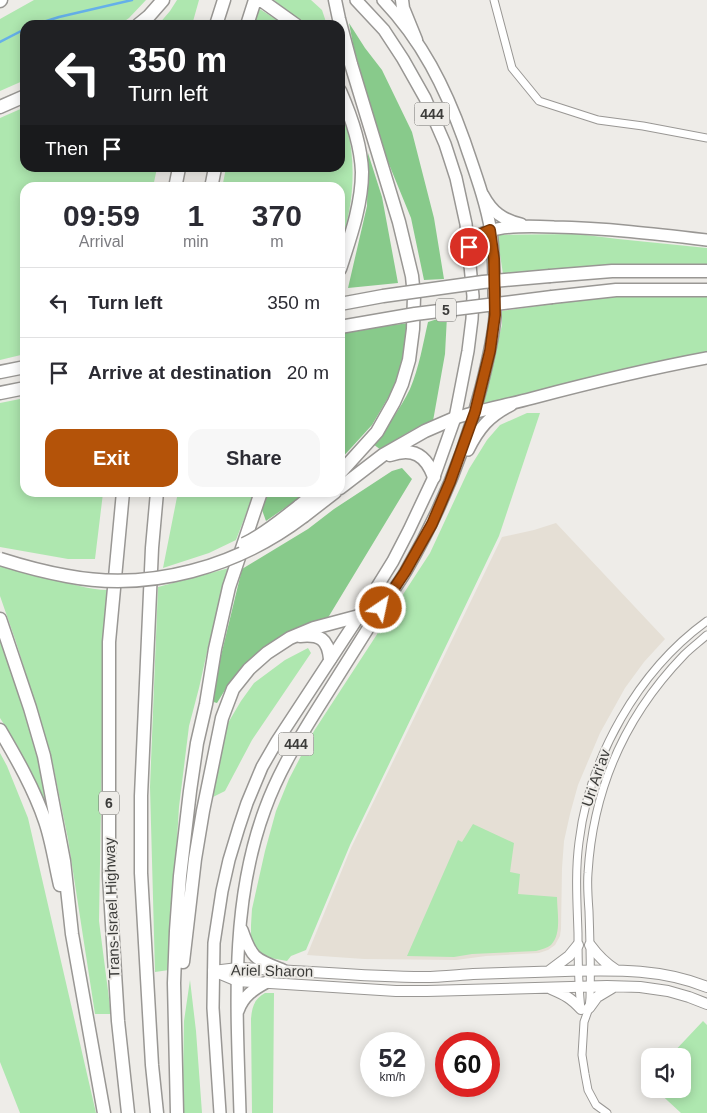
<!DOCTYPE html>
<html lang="en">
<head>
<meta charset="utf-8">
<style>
	:root { --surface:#fff; --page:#f7f7f7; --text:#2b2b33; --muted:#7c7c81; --line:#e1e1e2; --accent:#b45309 }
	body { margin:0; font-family:Helvetica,sans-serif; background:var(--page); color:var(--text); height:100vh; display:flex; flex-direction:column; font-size:19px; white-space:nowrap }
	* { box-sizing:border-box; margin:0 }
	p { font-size:16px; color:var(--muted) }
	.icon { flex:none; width:28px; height:28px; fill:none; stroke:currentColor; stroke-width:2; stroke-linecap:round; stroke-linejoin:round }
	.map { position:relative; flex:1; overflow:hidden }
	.sheet { position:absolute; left:20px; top:182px; width:325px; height:315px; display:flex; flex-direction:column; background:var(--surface); border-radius:15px; box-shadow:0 2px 12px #0003 }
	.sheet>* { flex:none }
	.banner { position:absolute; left:20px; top:20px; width:325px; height:152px; border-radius:15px; box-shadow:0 2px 12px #0003; background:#202124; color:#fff; overflow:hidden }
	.buttons { position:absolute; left:641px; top:1048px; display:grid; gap:10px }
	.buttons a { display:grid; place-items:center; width:50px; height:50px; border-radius:10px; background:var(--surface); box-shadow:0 2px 12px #0003; font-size:25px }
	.speed { position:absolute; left:360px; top:1032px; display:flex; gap:10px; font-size:25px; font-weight:700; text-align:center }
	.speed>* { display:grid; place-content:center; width:65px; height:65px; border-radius:50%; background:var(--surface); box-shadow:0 2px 12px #0003; line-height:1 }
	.speed small { font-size:12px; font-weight:400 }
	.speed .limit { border:8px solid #d22; background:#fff; color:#111 }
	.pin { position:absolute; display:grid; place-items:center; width:42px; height:42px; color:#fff; margin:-21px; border:2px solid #fff; border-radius:50%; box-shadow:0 1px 5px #0007 }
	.me { position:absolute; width:55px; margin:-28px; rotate:34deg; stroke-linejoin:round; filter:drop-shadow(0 0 4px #0008) }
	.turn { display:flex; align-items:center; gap:18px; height:105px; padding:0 25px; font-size:22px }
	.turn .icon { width:65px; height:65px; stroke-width:2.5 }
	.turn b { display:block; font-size:35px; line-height:42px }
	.then { display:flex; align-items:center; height:48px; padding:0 25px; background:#0003; gap:10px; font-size:19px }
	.eta { display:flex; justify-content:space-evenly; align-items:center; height:85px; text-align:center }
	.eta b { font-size:30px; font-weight:600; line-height:35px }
	.cta { display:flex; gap:10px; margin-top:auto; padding:10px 25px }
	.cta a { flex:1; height:58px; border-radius:15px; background:var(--accent); color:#fff; font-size:20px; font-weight:600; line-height:58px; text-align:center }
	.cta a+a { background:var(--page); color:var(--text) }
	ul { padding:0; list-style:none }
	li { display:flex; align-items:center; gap:15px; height:70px; padding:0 25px; border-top:1px solid var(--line) }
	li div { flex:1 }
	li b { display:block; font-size:19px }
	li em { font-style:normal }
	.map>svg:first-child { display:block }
	.built { fill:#e5dfd5 }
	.green { fill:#aee7af }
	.forest { fill:#88ca8b }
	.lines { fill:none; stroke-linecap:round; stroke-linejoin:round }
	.stream { stroke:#65b0e9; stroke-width:2.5 }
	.minor-casing { stroke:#999794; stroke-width:9 }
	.secondary-casing { stroke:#999794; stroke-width:12 }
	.primary-casing { stroke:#999794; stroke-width:14 }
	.trunk-casing { stroke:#999794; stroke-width:14 }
	.motorway-casing { stroke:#999794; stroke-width:15 }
	.minor { stroke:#fff; stroke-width:7 }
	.secondary { stroke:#fff; stroke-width:10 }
	.primary { stroke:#fff; stroke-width:11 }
	.trunk { stroke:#fff; stroke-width:11 }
	.motorway { stroke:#fff; stroke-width:12 }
	.motorway-bridge-casing { stroke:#999794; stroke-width:15; stroke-linecap:butt }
	.motorway-bridge { stroke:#fff; stroke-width:12 }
	.route-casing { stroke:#753606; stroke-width:12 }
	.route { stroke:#b45309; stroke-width:9 }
	.labels { text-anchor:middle; stroke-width:4; stroke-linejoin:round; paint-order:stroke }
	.shield { fill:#eeece8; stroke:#71716e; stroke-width:1 }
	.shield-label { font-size:14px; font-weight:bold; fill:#3c3c3a }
	.street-label { font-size:15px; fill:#3c3c3a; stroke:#eeece8 }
</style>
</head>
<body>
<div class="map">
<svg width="707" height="1113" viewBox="0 0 707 1113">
	<rect width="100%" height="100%" fill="#eeece8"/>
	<path class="built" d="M556 523 665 639 644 662 625 688 600 733 578 785 570 814 564 841 562 868 561 929 560 936 555 945 548 950 539 953 486 956 456 960 364 959 307 955 351 848 502 537 534 530Z"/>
	<path class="green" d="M34 0H146L129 18 119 25H25V80L0 91V19Z
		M177 0H199L192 25H158L170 11Z
		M274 0H311L322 10 327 25H304Z
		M258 8 285 25H253Z
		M340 104C344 111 345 119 347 127 357 167 353 208 340 246V188H222L226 168H340Z
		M25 107V168H157L153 187 25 188V354L0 360V118Z
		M578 234 618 239 707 248V265L503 274 497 235Z
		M612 295 707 296V355L481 406 502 325V311Z
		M25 398V492L103 493 95 559H68L0 547V403Z
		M527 413H540L499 536 350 845 306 950 291 956 287 961 265 957 260 954 251 940V925L252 909 265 851 276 811 289 779 314 731 430 553 469 469 487 440 500 425Z
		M178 492 254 493 236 540 209 553 163 568Z
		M0 566C17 570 34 573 50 577 69 583 88 590 108 590L103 694 99 921 111 1014H95L68 839 51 755 16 642 0 596Z
		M233 567 220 602 209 643 199 688 189 726 179 807 169 970 155 972 150 787 158 587Z
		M0 638 8 658 49 797 41 799 28 767 17 745 0 718Z
		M308 648 311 653 252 740 225 791 213 797 219 756 225 728 241 701 254 683 285 660Z
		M0 753 7 766 28 818 96 1113H20L0 1062Z
		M473 824 514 843 510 872 520 874 518 894 557 897C557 911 562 934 551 945 547 948 542 949 536 951L472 954 454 957 407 956 458 840 462 842Z
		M190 980 196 1031 202 1113H184L183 1083 184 1021Z
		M265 993H274L273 1113H252L251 1019C252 1007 254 999 265 993Z
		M703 1021 707 1025V1113H681L655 1089H682V1056H670Z"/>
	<path class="forest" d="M349 23 365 48 382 70 412 132 434 218 444 279 424 280 411 218 384 152 370 111 353 44Z
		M368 153 382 197 398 283 348 288 367 206Z
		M447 316 445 354 433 421C414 427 397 439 381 450L373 444C387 427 400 409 410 389 419 368 423 344 428 322Z
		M409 323 403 368 392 391 372 425 340 460V332Z
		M402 468 412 479 326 621 228 685 217 703 210 701 242 569 308 529 334 509 392 471Z
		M268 493V492L304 493 292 503 266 521 262 510Z"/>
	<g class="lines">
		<path class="stream" d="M34 25 59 17 132 0
			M0 42 25 29"/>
		<g class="minor-casing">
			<path id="minor" d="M494 0 512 68 539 101 598 120 643 126 707 138
				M581 1009C578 984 578 958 578 933 577 902 575 872 579 842 589 758 638 671 707 621
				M607 1113 596 1105 588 1090 585 1074 582 1055 584 1022 589 1008 590 998C591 969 590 940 589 911 588 898 587 885 588 873 593 789 625 716 684 655 691 648 699 642 707 635"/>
		</g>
		<g class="secondary-casing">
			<path id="secondary" d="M590 945C598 956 605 963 616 970
				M213 971 237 981 396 991H427L607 986 640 987 668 991 689 997 707 1004
				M213 971 238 968C300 970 362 977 424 977 440 977 457 975 473 974 504 973 534 972 565 971 614 970 660 968 707 987
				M549 971 569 956 578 945
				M551 989C565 995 571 998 581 1009
				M589 1008 597 997 612 988"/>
		</g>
		<g class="primary-casing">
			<path id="primary" d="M468 450C479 428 489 416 511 405
				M242 930C252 959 255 959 283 970
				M238 1011C243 996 254 989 267 982
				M220 1113 213 1008 214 943 222 891 229 860 239 827 247 803 262 767 277 741 359 616 393 561 409 530 434 477 455 418 468 351 472 319 473 296 466 224 456 178 445 144 425 98 403 59 384 30 356 0
				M240 1113C237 1012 229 906 265 809 278 773 298 740 318 708 338 676 359 643 379 611 388 597 398 585 406 571 439 514 465 452 481 388 487 364 493 341 495 317 495 309 494 300 494 293 494 272 494 252 491 232 486 201 474 170 464 140 445 87 422 41 383 0"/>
		</g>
		<g class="trunk-casing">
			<path id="trunk" d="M483 195C492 212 503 220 521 224
				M469 247C473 238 479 234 489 231 508 225 534 226 554 227 605 228 656 234 707 240
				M455 418C480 410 507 405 533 398 590 383 648 369 707 358"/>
		</g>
		<g class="motorway-casing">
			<path id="motorway" d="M261 0 296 25
				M335 0 339 19 351 64 399 222 412 276 414 296 413 329 409 360 402 384 394 402 377 432 340 473
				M402 0 403 8 416 40
				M0 1 1 0
				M138 25 149 16 163 0
				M216 25 224 0
				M247 25 255 0
				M340 91C351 116 361 144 362 172 362 205 350 238 340 269
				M0 107 25 96
				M175 188 179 168
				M211 188 215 168
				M550 276 612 271H707
				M552 297 616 290H707
				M0 372 25 367
				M0 393 25 388
				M390 455C413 447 426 455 434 477
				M340 488 383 455 425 431 455 418
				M123 492 109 642V876L118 1021 128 1113
				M157 492 152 548 141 796V873L152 1065 157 1113
				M298 507 317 492
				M304 516 335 492
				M0 619 30 708 44 756 64 861 72 934 104 1113
				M300 636C320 634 328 639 330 659
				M0 730C17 759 34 789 45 821 52 841 55 864 60 885
				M183 962 195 859 203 811 222 718 233 689 249 669 267 653 290 638 314 628 359 616 381 609
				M177 1113 174 983 176 931 180 876 190 791 197 743 206 704 215 649 229 587 261 492"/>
		</g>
		<use href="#minor" class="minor"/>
		<use href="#secondary" class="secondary"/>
		<use href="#primary" class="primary"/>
		<use href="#trunk" class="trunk"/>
		<use href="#motorway" class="motorway"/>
		<g class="motorway-bridge-casing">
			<path id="motorway-bridge" d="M340 304 383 296 483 282 550 276
				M340 327 415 314 552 297
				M244 544C264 535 281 520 298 507
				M0 559C22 566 44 572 67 576 150 592 237 567 304 516"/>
		</g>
		<use href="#motorway-bridge" class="motorway-bridge"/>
	</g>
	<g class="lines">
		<g class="route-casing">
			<path id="route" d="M381 608 405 572 432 524 450 482 475 412 490 351 495 315 494 259 490 230C480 234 474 236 469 247"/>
		</g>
		<use href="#route" class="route"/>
	</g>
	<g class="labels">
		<g class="shield">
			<rect x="414.5" y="102.5" width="35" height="23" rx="4"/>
			<rect x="436" y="298.5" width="20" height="23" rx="4"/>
			<rect x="278.5" y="732.5" width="35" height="23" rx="4"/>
			<rect x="99" y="791.5" width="20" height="23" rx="4"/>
		</g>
		<g class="shield-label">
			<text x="432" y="119">444</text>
			<text x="446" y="315">5</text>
			<text x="296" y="749">444</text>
			<text x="109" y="808">6</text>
		</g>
		<g class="street-label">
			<text transform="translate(596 778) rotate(-71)" y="5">Uri Ari'av</text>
			<text transform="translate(112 908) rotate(-92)" y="5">Trans-Israel Highway</text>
			<text transform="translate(272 971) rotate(1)" y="5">Ariel Sharon</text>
		</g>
	</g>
</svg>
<div class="buttons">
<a><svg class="icon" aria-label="sound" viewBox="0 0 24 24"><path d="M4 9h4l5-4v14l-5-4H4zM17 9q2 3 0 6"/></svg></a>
</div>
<div class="speed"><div>52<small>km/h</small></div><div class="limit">60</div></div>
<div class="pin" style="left:469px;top:247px;background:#d93025"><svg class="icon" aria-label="arrive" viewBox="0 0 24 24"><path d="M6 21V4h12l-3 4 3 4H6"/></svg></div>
<svg class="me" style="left:381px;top:608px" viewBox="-20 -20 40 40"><circle r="17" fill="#b45309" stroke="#fff" stroke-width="3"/><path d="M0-11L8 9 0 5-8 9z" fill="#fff"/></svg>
<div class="banner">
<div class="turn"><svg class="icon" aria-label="left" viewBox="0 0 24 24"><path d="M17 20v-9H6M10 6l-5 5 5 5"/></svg><div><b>350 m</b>Turn left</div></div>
<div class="then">Then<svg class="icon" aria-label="arrive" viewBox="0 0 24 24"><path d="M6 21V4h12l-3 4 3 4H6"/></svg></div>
</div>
<section class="sheet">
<div class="eta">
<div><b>09:59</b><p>Arrival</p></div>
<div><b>1</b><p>min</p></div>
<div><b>370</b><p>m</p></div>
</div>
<ul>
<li><svg class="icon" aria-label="left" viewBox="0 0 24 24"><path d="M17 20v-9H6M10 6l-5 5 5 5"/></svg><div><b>Turn left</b></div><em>350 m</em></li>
<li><svg class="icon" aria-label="arrive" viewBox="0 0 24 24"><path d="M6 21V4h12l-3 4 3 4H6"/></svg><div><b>Arrive at destination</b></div><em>20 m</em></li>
</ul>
<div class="cta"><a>Exit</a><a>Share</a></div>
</section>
</div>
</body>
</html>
